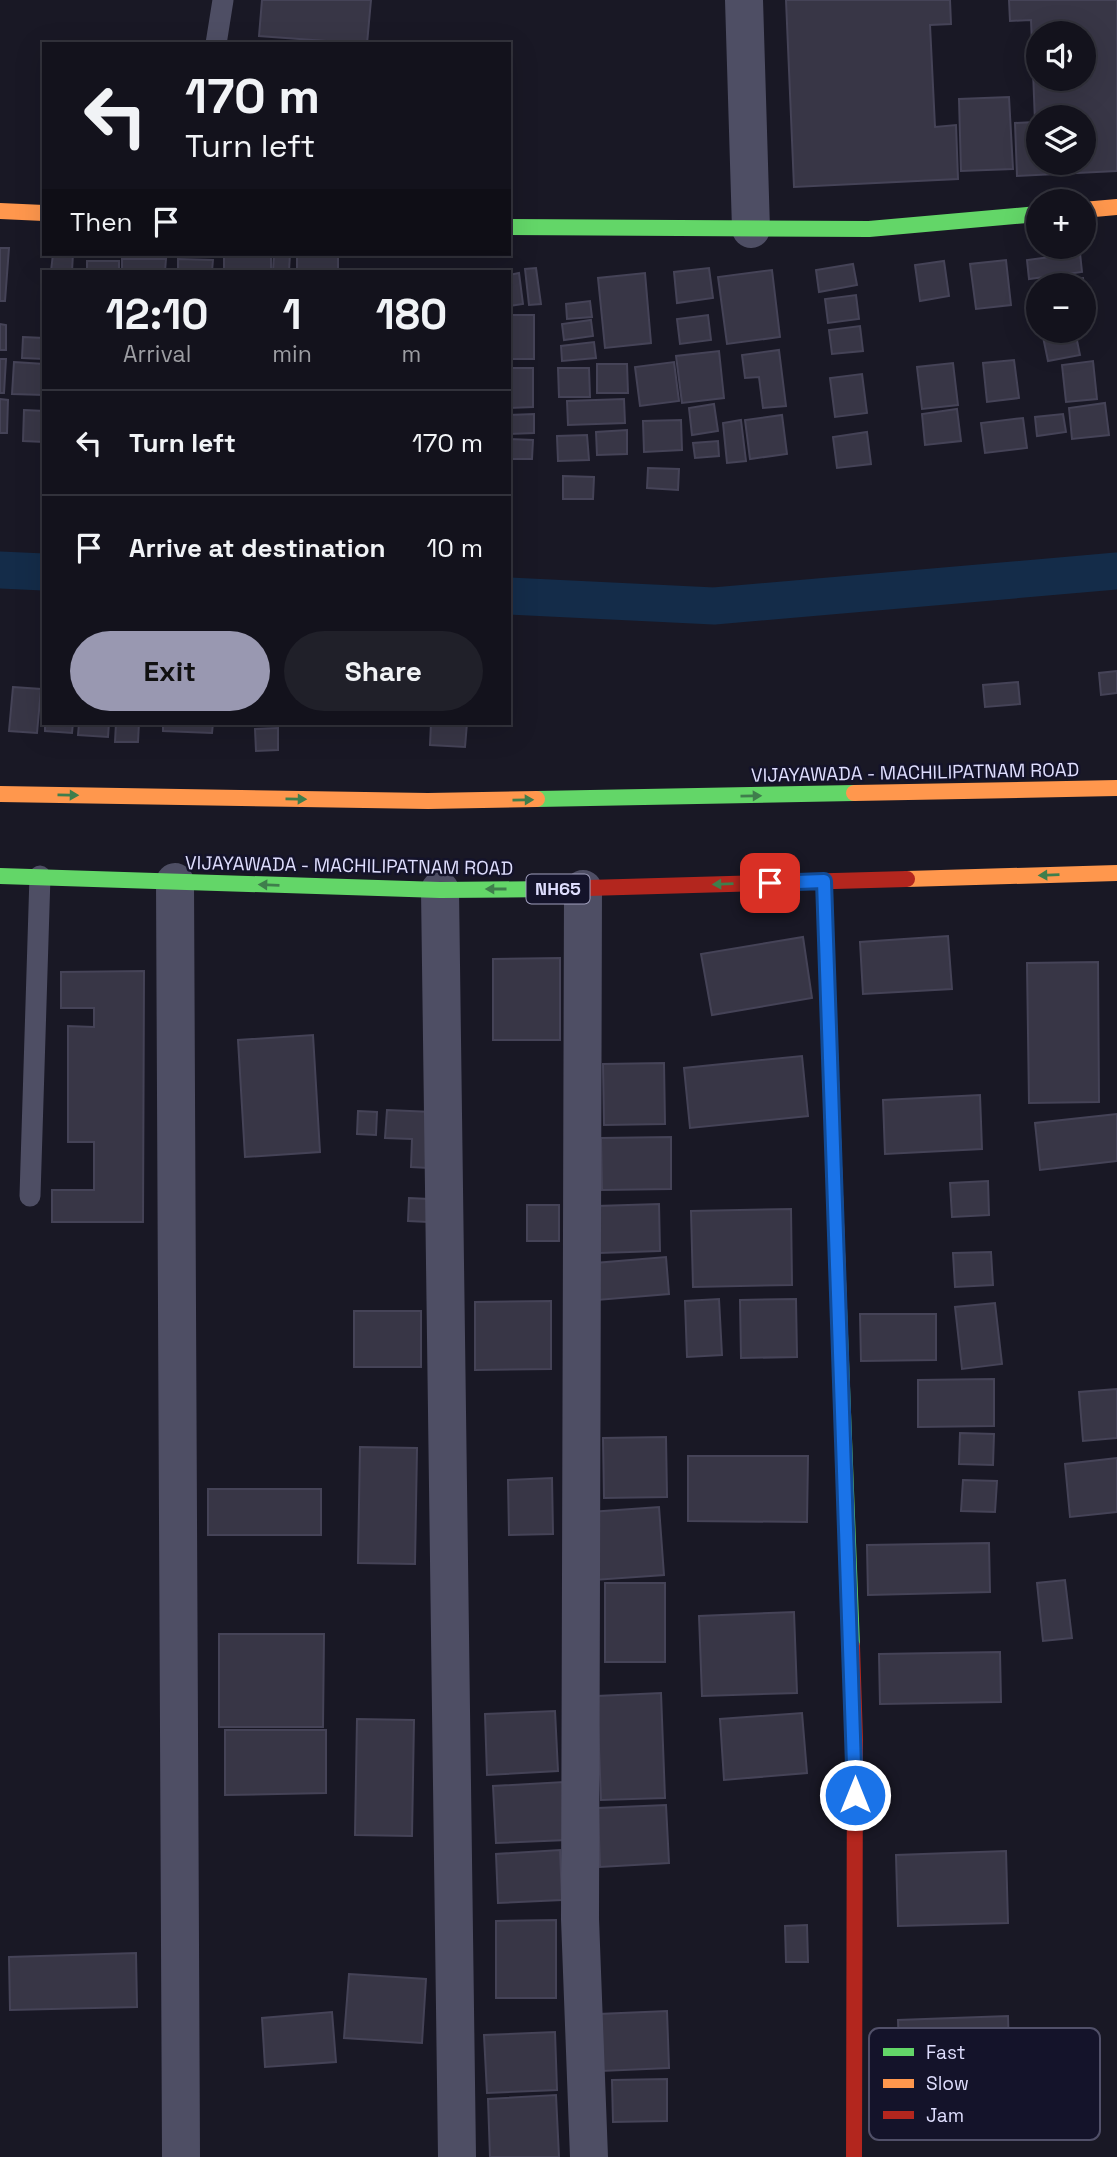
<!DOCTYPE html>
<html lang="en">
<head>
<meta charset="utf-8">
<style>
	:root { --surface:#13121c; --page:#202029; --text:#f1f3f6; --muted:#9d9ea3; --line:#32323b; --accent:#9998b1 }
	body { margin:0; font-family:"Space Grotesk",sans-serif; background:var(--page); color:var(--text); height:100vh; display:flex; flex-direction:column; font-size:26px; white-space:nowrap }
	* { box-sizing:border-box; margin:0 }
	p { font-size:23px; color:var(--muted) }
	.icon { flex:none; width:38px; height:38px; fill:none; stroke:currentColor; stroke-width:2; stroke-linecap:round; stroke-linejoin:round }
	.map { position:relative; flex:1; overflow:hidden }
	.details { position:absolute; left:42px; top:270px; width:469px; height:455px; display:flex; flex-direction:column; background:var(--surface); border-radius:0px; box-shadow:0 7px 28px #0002,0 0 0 2px var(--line) }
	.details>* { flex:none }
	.guide { position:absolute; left:42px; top:42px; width:469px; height:214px; border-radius:0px; box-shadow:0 7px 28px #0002,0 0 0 2px var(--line); background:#13121c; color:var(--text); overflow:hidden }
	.fabs { position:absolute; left:1026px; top:21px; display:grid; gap:14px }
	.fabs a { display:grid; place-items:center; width:70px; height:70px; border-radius:50%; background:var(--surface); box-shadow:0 7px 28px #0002,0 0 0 2px var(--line); font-size:35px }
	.pin { position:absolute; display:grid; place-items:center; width:60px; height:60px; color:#fff; margin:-30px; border-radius:14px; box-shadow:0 4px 10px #0006 }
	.me { position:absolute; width:77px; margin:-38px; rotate:0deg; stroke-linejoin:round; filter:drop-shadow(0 0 5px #0008) }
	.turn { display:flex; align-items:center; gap:24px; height:147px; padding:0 28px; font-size:32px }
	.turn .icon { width:91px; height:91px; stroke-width:2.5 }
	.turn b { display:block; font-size:49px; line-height:60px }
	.then { display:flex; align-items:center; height:66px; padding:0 28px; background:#0003; gap:14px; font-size:26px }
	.eta { display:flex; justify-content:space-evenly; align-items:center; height:119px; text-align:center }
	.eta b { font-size:42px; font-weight:800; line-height:49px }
	.action { display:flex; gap:14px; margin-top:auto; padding:14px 28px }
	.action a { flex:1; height:80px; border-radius:42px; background:var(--accent); color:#111; font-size:28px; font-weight:800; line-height:80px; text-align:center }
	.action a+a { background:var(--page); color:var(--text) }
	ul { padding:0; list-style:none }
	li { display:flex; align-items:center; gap:21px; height:105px; padding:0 28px; border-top:2px solid var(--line) }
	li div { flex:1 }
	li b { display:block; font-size:26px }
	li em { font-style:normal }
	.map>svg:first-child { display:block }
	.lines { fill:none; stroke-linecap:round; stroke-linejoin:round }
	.canal { stroke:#142c49; stroke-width:37 }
	.building { fill:#383646; stroke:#454357; stroke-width:2; fill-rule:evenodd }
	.lane { stroke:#4e4e64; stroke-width:21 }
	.street { stroke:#4e4e64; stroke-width:38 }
	.fast { stroke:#63d668; stroke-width:16 }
	.slow { stroke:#ff974d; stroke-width:16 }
	.jam { stroke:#b3261e; stroke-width:16 }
	.oneway { fill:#3f7e4c }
	.route-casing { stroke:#114b97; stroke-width:18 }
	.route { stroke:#1a73e8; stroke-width:12 }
	.labels { text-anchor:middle; stroke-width:5; stroke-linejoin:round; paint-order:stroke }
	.shield { fill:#14132a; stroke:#a1a0be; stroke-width:2 }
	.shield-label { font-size:18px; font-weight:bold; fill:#deddfd }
	.street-label { font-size:19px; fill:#deddfd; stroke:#14132a }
	.key { fill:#14132a; stroke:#515069; stroke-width:2 }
	.key-label { font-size:19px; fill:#deddfd }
</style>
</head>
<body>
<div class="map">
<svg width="1117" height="2157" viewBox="0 0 1117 2157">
	<rect width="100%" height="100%" fill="#191825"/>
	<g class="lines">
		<path class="canal" d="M0 570 44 572
			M509 596 714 606 1117 571"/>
	</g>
	<path class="building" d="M262 0H371L367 44 259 36Z
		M786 0H950L951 24 930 25 935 127 956 125 958 179 794 187Z
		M1009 0H1117V171L1017 176 1015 123 1035 122 1031 20 1010 21ZM1038 33H1083V79H1038ZM1038 117H1083V163H1038Z
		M1009 97 1013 169 961 171 959 99Z
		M0 248H9L5 301H0Z
		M1080 253 1082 272 1029 279 1027 260Z
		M53 254H73L72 271H51Z
		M224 254H271V271H224Z
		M274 254H290L289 271H273Z
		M297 254H338V271H297Z
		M122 259H166L165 271H122Z
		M178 259 213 260 212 271H178Z
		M1006 260 1011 305 976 309 970 264Z
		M87 261H119V271H87Z
		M944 261 949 296 920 301 915 265Z
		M853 264 857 285 819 292 816 270Z
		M536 268 541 304 529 305 525 269Z
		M709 268 713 298 677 303 674 272Z
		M772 270 780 337 727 344 718 277Z
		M519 273 523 304 509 306V275Z
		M645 273 651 343 605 348 598 278Z
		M1083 278 1087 311H1083V285H1049V282Z
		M856 295 859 319 828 323 825 299Z
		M590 301 592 317 567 319 566 304Z
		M509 315H534V359H509Z
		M708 315 711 340 680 344 677 319Z
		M591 320 593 336 564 340 562 324Z
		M0 324 6 325V350H0Z
		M860 326 863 351 832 354 829 330Z
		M1075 331 1080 355 1048 361 1042 332Z
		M23 337 44 338V359L22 358Z
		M594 342 596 358 562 361 561 346Z
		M779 350 786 406 763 408 759 377 745 378 742 355Z
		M719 351 724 398 682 403 676 356Z
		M0 359H6L4 393H0Z
		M1014 360 1019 398 987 402 983 363Z
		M1093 361 1097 399 1066 402 1062 365Z
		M14 362 44 364V395L12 394Z
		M674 362 679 401 640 406 635 367Z
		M953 363 958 405 922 409 917 367Z
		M597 364H627L628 393H597Z
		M509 368H533V407L509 408Z
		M558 368H589L590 397H559Z
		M862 374 867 413 835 417 830 378Z
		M0 399 8 400 7 433H0Z
		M624 399 625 423 568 425 567 401Z
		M1105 403 1109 435 1072 439 1069 408Z
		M714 404 718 431 692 435 689 408Z
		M957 409 961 441 925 445 922 414Z
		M24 410 44 411V442L23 441Z
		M534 414V433L509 434V415Z
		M1063 414 1066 432 1037 436 1035 417Z
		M782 415 787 454 750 459 745 420Z
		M1023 418 1027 448 985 453 981 423Z
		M681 420 682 450 644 452 643 421Z
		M741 420 746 461 727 463 723 423Z
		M627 430V454L597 455 596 432Z
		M867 432 871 464 837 468 833 437Z
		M587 435 589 460 558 461 557 436Z
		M509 439 533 440 532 459H509Z
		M718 441 719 456 695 458 693 443Z
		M648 468 679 469 678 490 647 488Z
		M563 476 594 477 593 499H563Z
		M1117 671V693L1101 695 1099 673Z
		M1018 682 1020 704 985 707 983 685Z
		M13 687 41 689 37 733 9 731Z
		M45 723H73L72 733 45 731Z
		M79 723H109L108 737 78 735Z
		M116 723H139L138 742H115Z
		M163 723H213L212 733 163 731Z
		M431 723H467L465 747 430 745Z
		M278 728V750L256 751 255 729Z
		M948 936 952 989 863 994 860 942Z
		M803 937 812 998 712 1015 701 954Z
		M560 958V1040H493V959Z
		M1098 962 1099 1102 1029 1103 1027 963Z
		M144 971 143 1222H52V1190H94V1142H68V1026L94 1027V1008H61V972Z
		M313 1035 320 1152 245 1157 238 1040Z
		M802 1056 808 1116 690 1128 684 1068Z
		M664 1063 665 1124 604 1125 603 1064Z
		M980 1095 982 1149 885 1154 883 1100Z
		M387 1110 432 1112 429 1168 411 1167 412 1139 385 1138Z
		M358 1111 377 1112 376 1135 357 1134Z
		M1117 1114V1161L1040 1170 1035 1123Z
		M671 1137V1189L602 1190 601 1138Z
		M988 1181 989 1215 952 1217 950 1183Z
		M409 1198 429 1199 428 1222 408 1221Z
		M659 1204 660 1251 599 1253 597 1206Z
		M527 1205H559V1241H527Z
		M791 1209 792 1285 693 1287 691 1211Z
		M991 1252 993 1285 955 1287 953 1253Z
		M666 1257 669 1294 597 1300 595 1263Z
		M719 1299 722 1355 687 1357 685 1301Z
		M796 1299 797 1357 741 1358 740 1300Z
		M551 1301V1369L475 1370V1302Z
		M995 1303 1002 1364 962 1369 955 1307Z
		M354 1311H421V1367H354Z
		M860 1314H936V1360L861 1361Z
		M994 1379V1426L918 1427V1380Z
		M1117 1389V1438L1083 1441 1079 1392Z
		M960 1433 994 1434 993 1465 959 1464Z
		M666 1437 667 1497 604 1498 603 1438Z
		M360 1447 417 1448 415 1564 358 1563Z
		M688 1456H808L807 1522 688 1521Z
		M1117 1458V1512L1070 1517 1065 1464Z
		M552 1478 553 1534 509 1535 508 1480Z
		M963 1480 997 1481 995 1512 961 1511Z
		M208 1489H321V1535H208Z
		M659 1507 664 1575 594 1580 590 1512Z
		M989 1543 990 1592 868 1595 867 1545Z
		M1065 1580 1072 1638 1043 1641 1037 1583Z
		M605 1583H665V1662H605Z
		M794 1612 797 1693 702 1696 699 1616Z
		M219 1634H324L323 1727H219Z
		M1000 1652 1001 1702 880 1704 879 1654Z
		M661 1693 665 1798 601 1800 597 1696Z
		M555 1711 558 1771 487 1775 485 1714Z
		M802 1713 807 1773 724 1780 720 1719Z
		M357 1719 414 1720 412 1836 355 1835Z
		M225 1730H326V1793L225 1795Z
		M564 1782 567 1840 496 1843 493 1786Z
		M666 1805 669 1863 600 1867 598 1808Z
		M560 1850 562 1900 498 1903 496 1854Z
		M1006 1851 1008 1923 898 1926 896 1855Z
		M556 1920V1998H496V1921Z
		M807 1925 808 1962H786L785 1926Z
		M136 1953 137 2007 10 2010 9 1957Z
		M349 1974 426 1979 422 2043 344 2038Z
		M667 2011 669 2068 601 2071 599 2014Z
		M332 2012 336 2062 265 2067 262 2018Z
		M1008 2016 1010 2087 900 2091 898 2020Z
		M555 2032 557 2090 487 2093 484 2035Z
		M667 2079V2121L613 2122 612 2080Z
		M556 2095 559 2157H490L488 2099Z"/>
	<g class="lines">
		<path class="lane" d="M216 44 223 0
			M30 1196 40 876"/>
		<path class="street" d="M744 0 751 229
			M175 882 181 2157
			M583 889 580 1919 589 2157
			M440 890 457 2157"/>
		<path class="fast" d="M509 227 869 229 1038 214
			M537 799 854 793
			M0 876 440 890 552 889
			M839 1308 852 1646"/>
		<path class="slow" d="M1083 210 1117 207
			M0 211 44 213
			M854 793 1117 788
			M0 794 428 801 537 799
			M907 879 1117 873
			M824 881 839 1308"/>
		<path class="jam" d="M552 889 907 879
			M852 1646 855 1740 854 2157"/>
	</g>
	<defs><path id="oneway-solid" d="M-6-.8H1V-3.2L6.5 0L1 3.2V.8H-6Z" transform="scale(1.75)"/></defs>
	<g class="oneway">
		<use href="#oneway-solid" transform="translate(68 795) rotate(1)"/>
		<use href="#oneway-solid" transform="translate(751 796) rotate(-1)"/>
		<use href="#oneway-solid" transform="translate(296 799) rotate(1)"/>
		<use href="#oneway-solid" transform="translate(523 800) rotate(-1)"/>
		<use href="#oneway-solid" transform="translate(1049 875) rotate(178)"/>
		<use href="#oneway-solid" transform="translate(723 884) rotate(178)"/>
		<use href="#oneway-solid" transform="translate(269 885) rotate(-178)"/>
		<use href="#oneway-solid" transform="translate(496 889) rotate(180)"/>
	</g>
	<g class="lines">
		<g class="route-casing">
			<path id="route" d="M770 883 824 881 855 1795"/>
		</g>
		<use href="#route" class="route"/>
	</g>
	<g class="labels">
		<rect class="shield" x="526.5" y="874.5" width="63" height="29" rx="5"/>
		<g class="shield-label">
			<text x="558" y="895">NH65</text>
		</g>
		<g class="street-label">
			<text transform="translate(915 772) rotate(-1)" y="7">VIJAYAWADA - MACHILIPATNAM ROAD</text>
			<text transform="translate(349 865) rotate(1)" y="7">VIJAYAWADA - MACHILIPATNAM ROAD</text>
		</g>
	</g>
	<rect x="869" y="2028" width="231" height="112" rx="10" class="key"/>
	<rect x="883" y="2048" width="31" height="8" fill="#63d668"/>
	<rect x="883" y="2079" width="31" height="9" fill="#ff974d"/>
	<rect x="883" y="2111" width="31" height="8" fill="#b3261e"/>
	<g class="key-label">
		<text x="926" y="2059">Fast</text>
		<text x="926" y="2090">Slow</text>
		<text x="926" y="2122">Jam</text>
	</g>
</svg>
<div class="fabs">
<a><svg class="icon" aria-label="sound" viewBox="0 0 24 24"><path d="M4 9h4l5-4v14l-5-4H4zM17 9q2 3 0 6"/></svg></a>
<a><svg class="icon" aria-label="layers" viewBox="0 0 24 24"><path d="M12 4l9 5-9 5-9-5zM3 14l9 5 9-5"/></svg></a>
<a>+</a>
<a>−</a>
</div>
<div class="pin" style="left:770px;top:883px;background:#d93025"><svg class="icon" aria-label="arrive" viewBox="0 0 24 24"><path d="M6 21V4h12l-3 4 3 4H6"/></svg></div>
<svg class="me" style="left:855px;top:1795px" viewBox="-20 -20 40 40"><circle r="17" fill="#1a73e8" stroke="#fff" stroke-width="3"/><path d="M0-11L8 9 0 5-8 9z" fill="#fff"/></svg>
<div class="guide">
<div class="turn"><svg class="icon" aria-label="left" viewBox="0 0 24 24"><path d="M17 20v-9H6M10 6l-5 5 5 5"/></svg><div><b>170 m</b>Turn left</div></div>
<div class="then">Then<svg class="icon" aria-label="arrive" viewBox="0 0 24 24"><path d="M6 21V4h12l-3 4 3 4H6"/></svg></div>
</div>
<section class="details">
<div class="eta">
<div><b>12:10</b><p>Arrival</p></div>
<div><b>1</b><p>min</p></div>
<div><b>180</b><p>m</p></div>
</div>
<ul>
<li><svg class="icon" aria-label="left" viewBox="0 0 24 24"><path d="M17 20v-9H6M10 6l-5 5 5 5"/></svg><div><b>Turn left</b></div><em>170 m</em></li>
<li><svg class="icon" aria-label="arrive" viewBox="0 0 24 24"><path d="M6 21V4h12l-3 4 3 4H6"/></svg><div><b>Arrive at destination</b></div><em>10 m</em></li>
</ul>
<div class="action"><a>Exit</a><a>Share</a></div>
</section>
</div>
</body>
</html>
